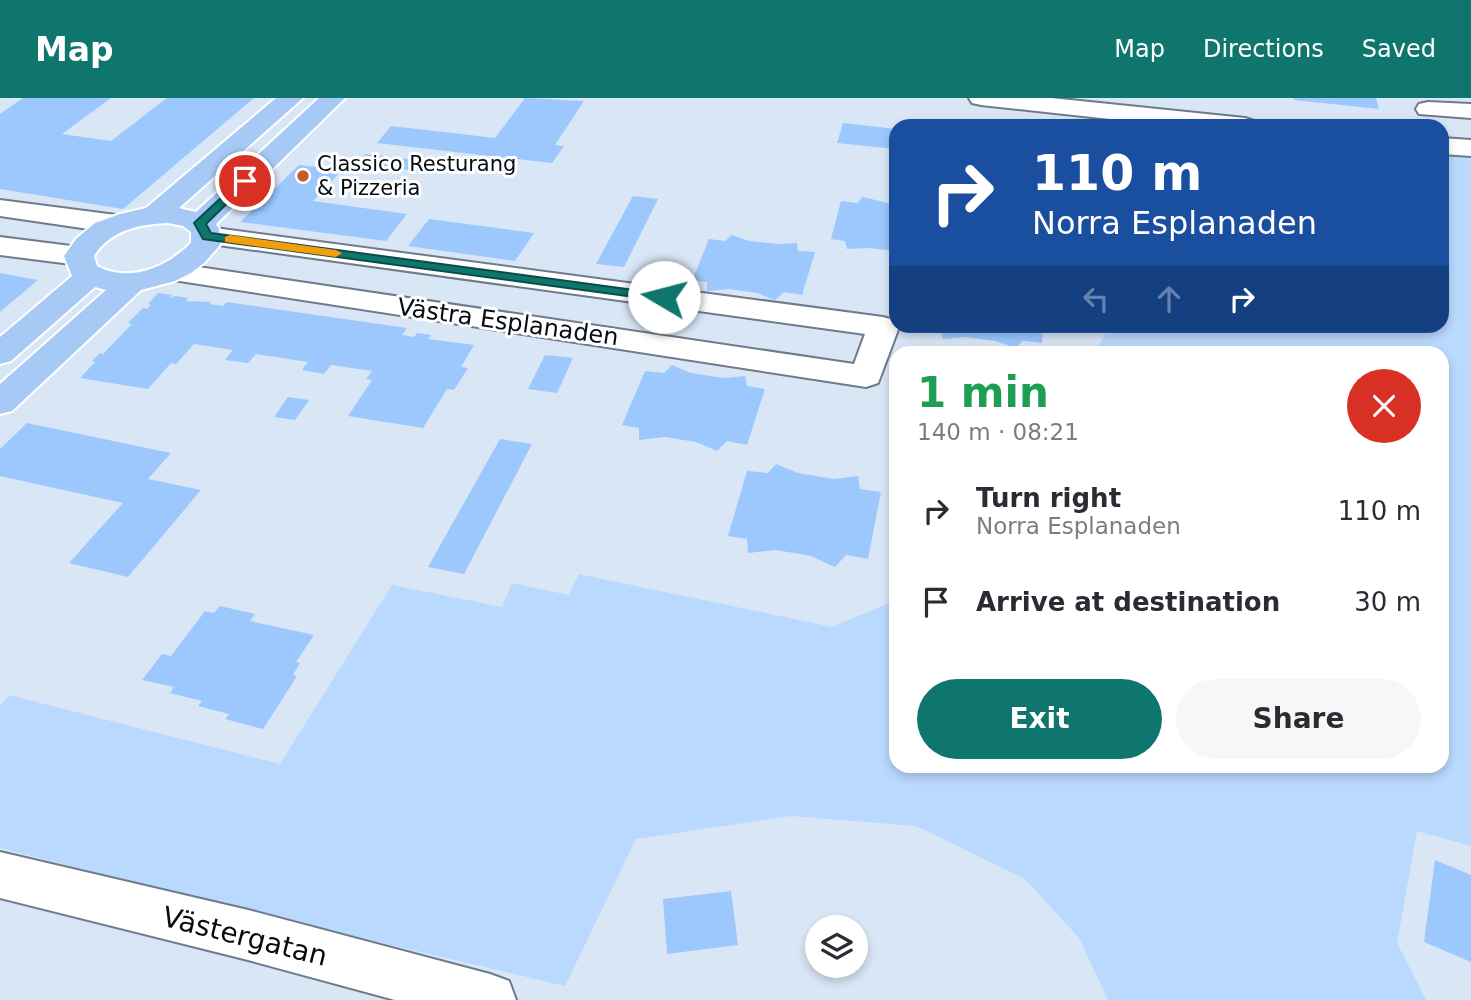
<!DOCTYPE html>
<html lang="en">
<head>
<meta charset="utf-8">
<style>
	:root { --surface:#fff; --page:#f7f7f7; --text:#2b2b33; --muted:#7c7c81; --accent:#0f766e }
	body { margin:0; font-family:"DejaVu Sans",sans-serif; background:var(--page); color:var(--text); height:100vh; display:flex; flex-direction:column; font-size:26px; white-space:nowrap }
	* { box-sizing:border-box; margin:0 }
	p { font-size:23px; color:var(--muted) }
	.icon { flex:none; width:38px; height:38px; fill:none; stroke:currentColor; stroke-width:2; stroke-linecap:round; stroke-linejoin:round }
	.map { position:relative; flex:1; overflow:hidden }
	.details { position:absolute; left:889px; top:248px; width:560px; height:427px; display:flex; flex-direction:column; background:var(--surface); border-radius:21px; box-shadow:0 4px 10px #0003 }
	.details>* { flex:none }
	.guide { position:absolute; left:889px; top:21px; width:560px; height:214px; border-radius:21px; box-shadow:0 4px 10px #0003; background:#1a4fa0; color:#fff; overflow:hidden }
	.tools { position:absolute; left:805px; top:817px; display:grid; gap:14px }
	.tools a { display:grid; place-items:center; width:63px; height:63px; border-radius:50%; background:var(--surface); box-shadow:0 4px 10px #0003; font-size:35px }
	.pin { position:absolute; display:grid; place-items:center; width:60px; height:60px; color:#fff; margin:-30px; border:4px solid #fff; border-radius:50%; box-shadow:0 2px 7px #0007 }
	.me { position:absolute; width:77px; margin:-38px; rotate:278deg; stroke-linejoin:round; filter:drop-shadow(0 0 5px #0008) }
	.turn { display:flex; align-items:center; gap:24px; height:147px; padding:0 28px; font-size:32px }
	.turn .icon { width:91px; height:91px; stroke-width:2.5 }
	.turn b { display:block; font-size:49px; line-height:60px }
	.lanes { display:flex; align-items:center; height:66px; padding:0 28px; background:#0003; justify-content:center; gap:35px; direction:ltr }
	.lanes .off { opacity:.35 }
	.round { display:grid; place-items:center; flex:none; width:74px; height:74px; border-radius:37px; background:var(--page) }
	.summary { display:flex; align-items:center; justify-content:space-between; height:119px; padding:0 28px }
	h1 { font-size:42px; font-weight:700; line-height:52px; color:#1e9e55 }
	.button { display:flex; gap:14px; margin-top:auto; padding:14px 28px }
	.button a { flex:1; height:80px; border-radius:42px; background:var(--accent); color:#fff; font-size:28px; font-weight:700; line-height:80px; text-align:center }
	.button a+a { background:var(--page); color:var(--text) }
	ul { padding:0; list-style:none }
	li { display:flex; align-items:center; gap:21px; height:91px; padding:0 28px }
	li div { flex:1 }
	li b { display:block; font-size:26px }
	li em { font-style:normal }
	header { display:flex; align-items:center; gap:42px; box-sizing:border-box; height:98px; padding:0 35px; background:var(--accent); color:#fff }
	header strong { font-size:33px }
	nav { display:flex; gap:38px; margin-inline-start:auto; font-size:24px }
	.map>svg:first-child { display:block }
	.green { fill:#bad9fe }
	.building { fill:#9cc8fe }
	.lines { fill:none; stroke-linecap:round; stroke-linejoin:round }
	.minor-casing { stroke:#6f7b89; stroke-width:4 }
	.major-casing { stroke:#fff; stroke-width:4 }
	.minor { fill:#fff; fill-rule:evenodd }
	.major { fill:#a6caf5; fill-rule:evenodd }
	.route { fill:#0f766e; stroke:#0a4d48; stroke-width:2 }
	.slow { fill:#f59e0b }
	.poi-dot { fill:#c35d2d; stroke:#fff; stroke-width:2.5 }
	.labels { text-anchor:middle; stroke-width:6; stroke-linejoin:round; paint-order:stroke }
	.far-poi-label { font-size:21px; fill:#080c11; stroke:#fff; text-anchor:start }
	.street-label { font-size:24px; fill:#080c11; stroke:#fff }
	.near-street-label { font-size:28px; fill:#080c11; stroke:#fff }
</style>
</head>
<body>
<header>
<strong>Map</strong>
<nav><a>Map</a><a>Directions</a><a>Saved</a></nav>
</header>
<div class="map">
<svg width="1471" height="902" viewBox="0 0 1471 902">
	<rect width="100%" height="100%" fill="#d9e6f6"/>
	<path class="green" d="M1442 48 1471 50V748L1417 733 1397 845 1426 902H1108L1079 840 1025 781 916 728 791 718 636 741 565 888 255 815 0 750V608L9 597 280 666 392 487 502 509 512 485 569 497 579 476 832 529 896 502V668H1442V256L1094 255 1110 228H1442Z"/>
	<path class="building" d="M23 0H111L62 36 111 43 167 0H254L123 111 0 91V16Z
		M525 0 584 3 555 47 564 48 552 65 377 45 391 28 495 40Z
		M1294 0H1376L1379 11 1294 2Z
		M843 25 896 31V51L837 45Z
		M365 56 441 65 433 75 357 66Z
		M299 67 342 72 313 103 407 116 386 143 240 124Z
		M633 98 658 101 624 169 596 166Z
		M863 99 896 107V153L868 150 847 151 845 143 831 141 841 103 857 105Z
		M429 121 534 135 515 163 408 148Z
		M732 137 749 143 778 146 797 145 798 153 815 154 802 197 784 194 775 202 757 195 729 191 707 193V184L692 183 709 141 725 143Z
		M0 175 38 182 0 214Z
		M158 195 172 197 169 200 176 198 188 200 186 203 211 204 210 206 223 208 227 204 407 230 402 237 414 239 417 235 431 237 428 241 474 247 461 269 468 270 454 292 447 291 423 330 348 318 372 282 366 281 372 273 331 267 324 276 302 272 308 264 256 256 248 265 225 262 233 252 194 246 176 266 171 265 148 291 80 280 95 264 92 263 100 255 103 256 132 226 128 225 143 210 147 211 151 207 148 206Z
		M923 228H1043L1042 245 1023 243 1016 250 995 243 965 239 943 241 940 231Z
		M545 257 573 260 557 295 528 291Z
		M672 267 691 275 724 280 745 278 747 288 765 291 747 347 727 343 717 353 696 344 665 339 639 342V330L622 327 645 273 664 275Z
		M288 299 309 302 295 322 274 319Z
		M27 325 171 355 148 381 201 392 128 479 69 465 123 405 0 378V351Z
		M500 341 532 346 464 476 428 469Z
		M776 366 798 375 834 381 858 378 860 391 881 394 868 461 846 457 835 469 811 458 776 452 748 455 747 441 728 438 747 373 768 375Z
		M220 508 255 516 250 523 314 537 296 564 300 565 293 577 297 578 263 631 225 621 229 616 198 608 202 603 170 595 174 589 142 582 162 556 171 558 205 513 214 515Z
		M1435 762 1471 777V864L1424 844Z
		M731 793 738 847 667 856 663 801Z"/>
	<g class="lines">
		<g class="minor-casing">
			<path id="minor" d="M969 0H1051L1245 20 1254 23 1258 28H1174L981 7 972 5Z
				M1428 4 1471 6V20L1419 16 1416 11 1419 6Z
				M1442 40 1471 42V58L1442 56Z
				M0 102 116 117 126 120 130 126 126 132 116 135 0 118Z
				M207 129 883 219 894 222 899 229 878 285 866 289 160 180 156 174 160 168 171 165 854 266 865 236 197 144 193 138 197 132Z
				M0 139 79 149 89 152 94 158 89 164 79 167 0 157Z
				M0 754 248 812 490 876 509 883 516 902H395L248 862 0 800Z"/>
		</g>
		<g class="major-casing">
			<path id="major" d="M276 0H303L179 110 196 114 319 0H345L216 126 219 131 220 147 204 165 191 175 175 183 141 192 12 313 0 316V286L106 192 95 189 11 263 0 266V239L72 178 64 158 76 141 95 125 120 116 146 110ZM168 125 183 128 191 134V145C166 170 129 185 97 168L94 158C110 132 140 126 168 125Z"/>
		</g>
		<use href="#minor" class="minor"/>
		<use href="#major" class="major"/>
	</g>
	<path class="route" d="M241 81 250 83 206 126 211 135 664 196 670 199 664 203 203 141 194 125Z"/>
	<path class="slow" d="M230 137 336 152 342 155 336 159 225 144V139Z"/>
	<circle class="poi-dot" cx="303" cy="78" r="7"/>
	<g class="labels">
		<g class="far-poi-label">
			<text x="317" y="73">Classico Resturang<tspan x="317" dy="24">&amp; Pizzeria</tspan></text>
		</g>
		<g class="street-label">
			<text transform="translate(508 224) rotate(8)" y="8">Västra Esplanaden</text>
		</g>
		<g class="near-street-label">
			<text transform="translate(245 838) rotate(14)" y="10">Västergatan</text>
		</g>
	</g>
</svg>
<div class="tools">
<a><svg class="icon" aria-label="layers" viewBox="0 0 24 24"><path d="M12 4l9 5-9 5-9-5zM3 14l9 5 9-5"/></svg></a>
</div>
<div class="pin" style="left:245px;top:83px;background:#d93025"><svg class="icon" aria-label="arrive" viewBox="0 0 24 24"><path d="M6 21V4h12l-3 4 3 4H6"/></svg></div>
<svg class="me" style="left:664px;top:199px" viewBox="-20 -20 40 40"><circle r="19" fill="#fff"/><path d="M0-13L10 11 0 6-10 11z" fill="#0f766e"/></svg>
<div class="guide">
<div class="turn"><svg class="icon" aria-label="right" viewBox="0 0 24 24"><path d="M7 20v-9h11M14 6l5 5-5 5"/></svg><div><b>110 m</b>Norra Esplanaden</div></div>
<div class="lanes"><svg class="icon off" aria-label="left" viewBox="0 0 24 24"><path d="M17 20v-9H6M10 6l-5 5 5 5"/></svg><svg class="icon off" aria-label="ahead" viewBox="0 0 24 24"><path d="M12 20V5M6 11l6-6 6 6"/></svg><svg class="icon" aria-label="right" viewBox="0 0 24 24"><path d="M7 20v-9h11M14 6l5 5-5 5"/></svg></div>
</div>
<section class="details">
<div class="summary"><div><h1>1 min</h1><p>140 m · 08:21</p></div><a class="round" style="background:#d93025;color:#fff"><svg class="icon" aria-label="close" viewBox="0 0 24 24"><path d="M6 6l12 12M18 6L6 18"/></svg></a></div>
<ul>
<li><svg class="icon" aria-label="right" viewBox="0 0 24 24"><path d="M7 20v-9h11M14 6l5 5-5 5"/></svg><div><b>Turn right</b><p>Norra Esplanaden</p></div><em>110 m</em></li>
<li><svg class="icon" aria-label="arrive" viewBox="0 0 24 24"><path d="M6 21V4h12l-3 4 3 4H6"/></svg><div><b>Arrive at destination</b></div><em>30 m</em></li>
</ul>
<div class="button"><a>Exit</a><a>Share</a></div>
</section>
</div>
</body>
</html>
